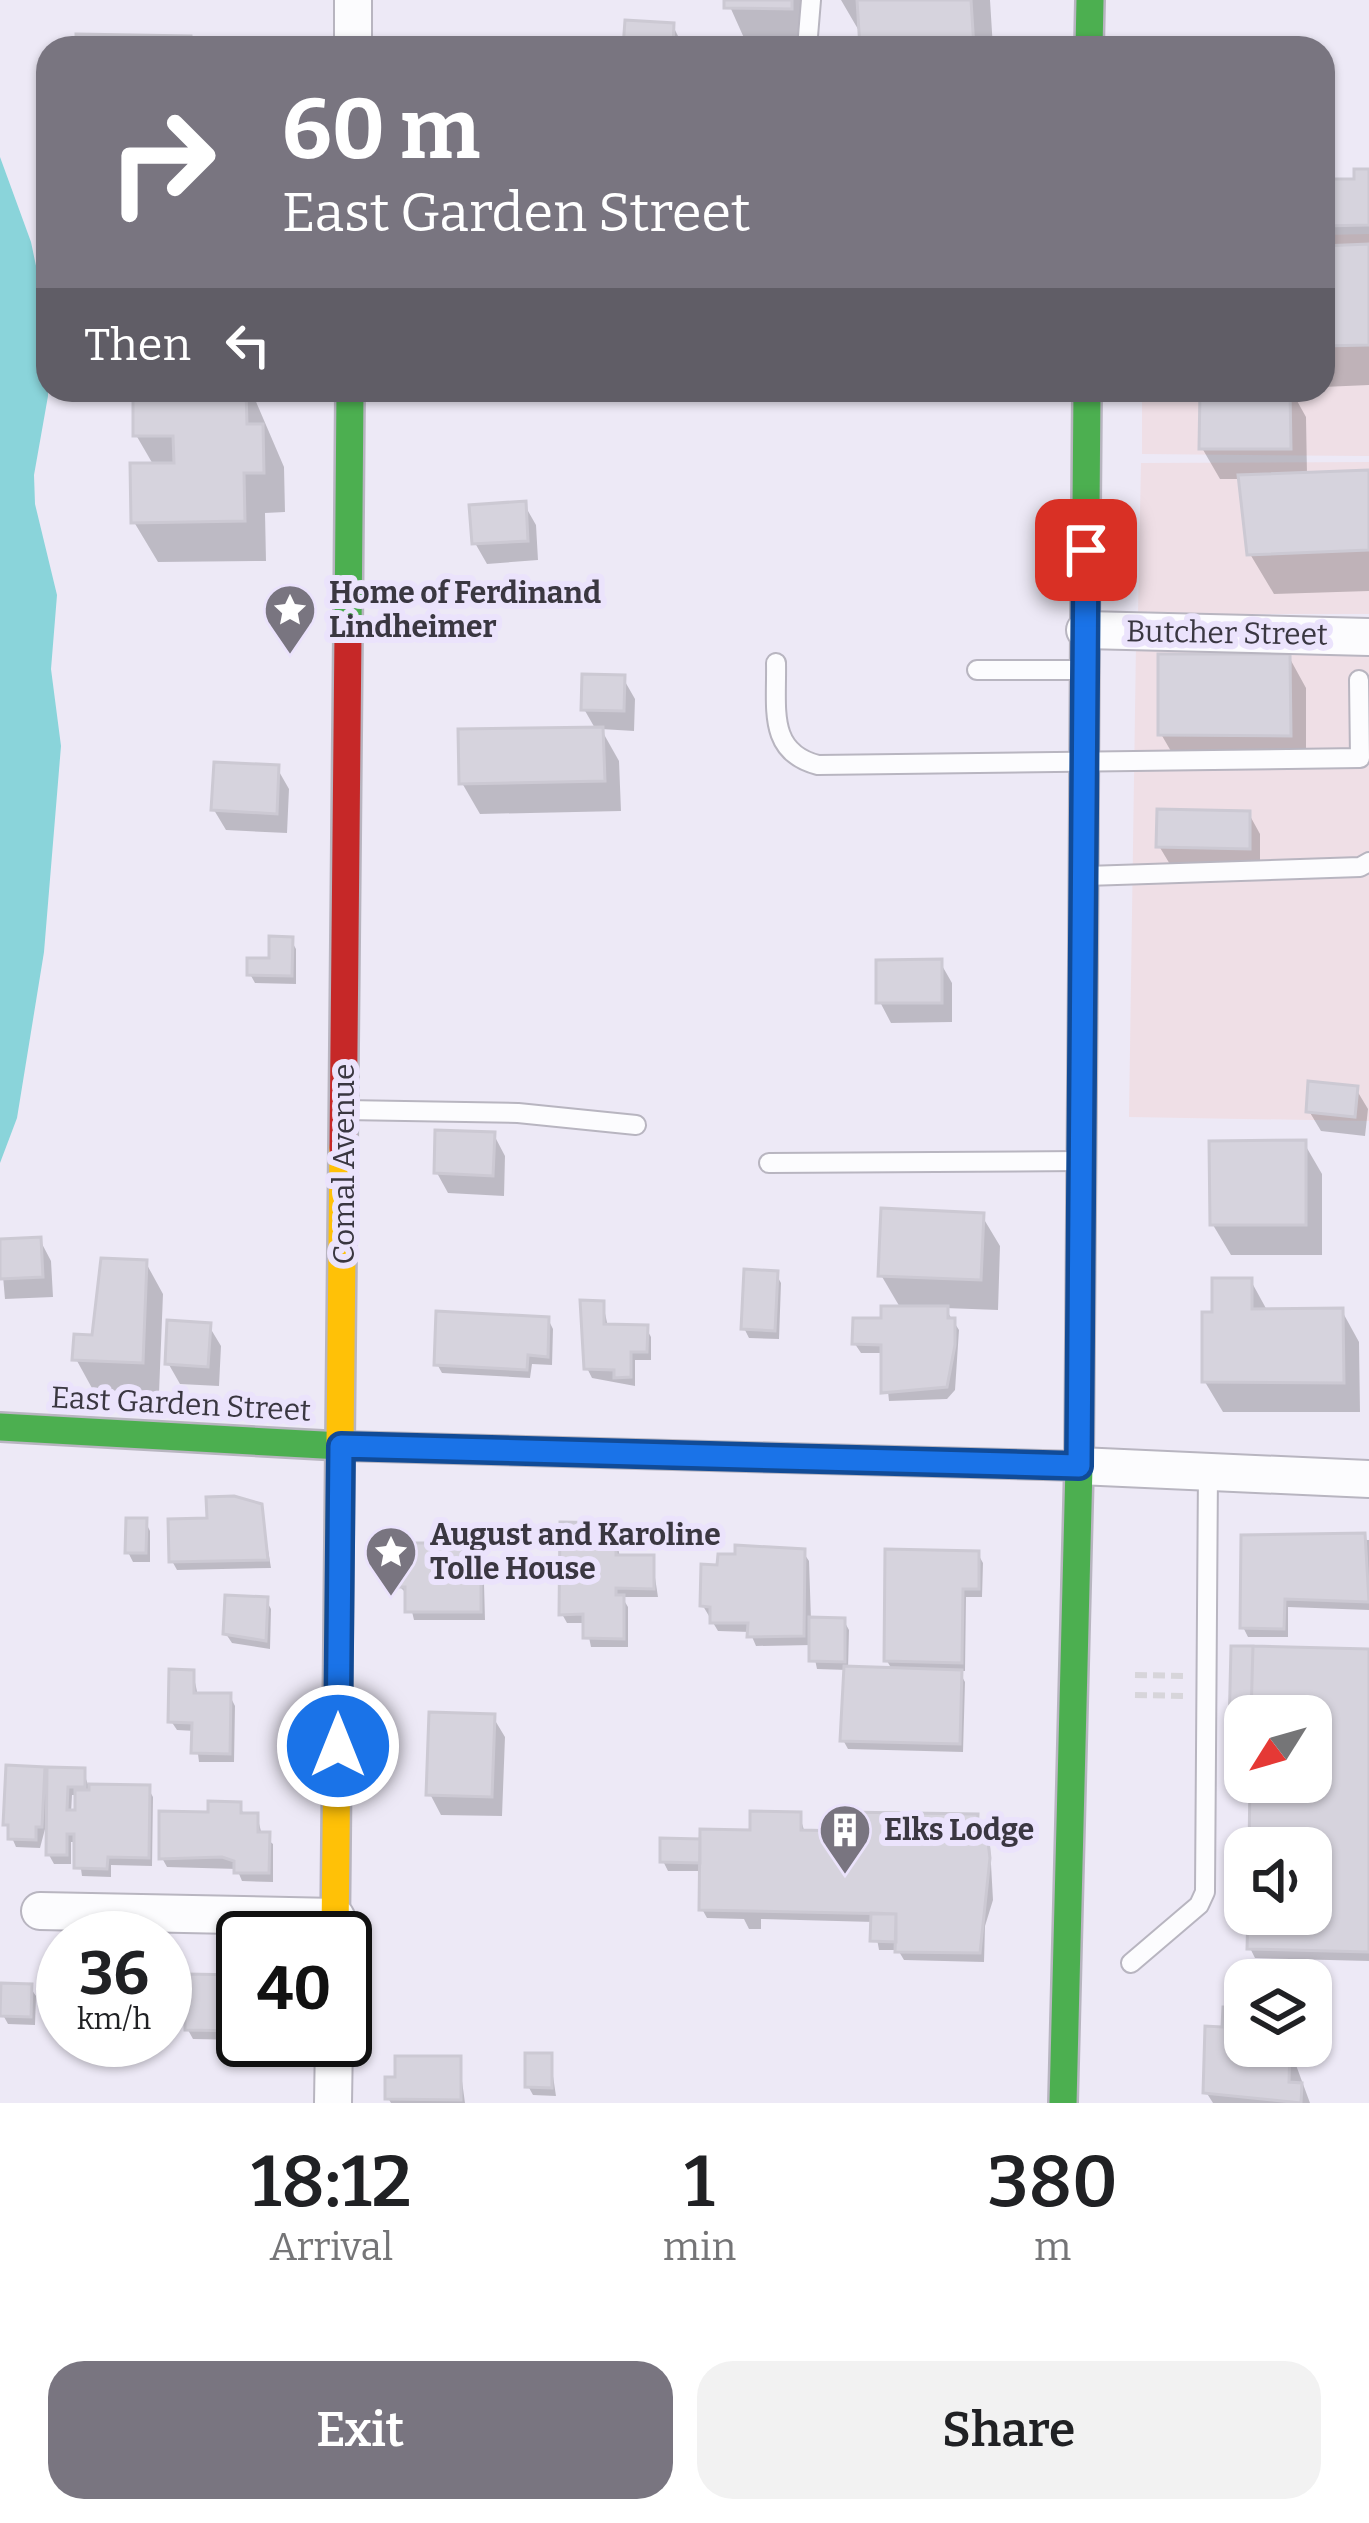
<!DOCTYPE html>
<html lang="en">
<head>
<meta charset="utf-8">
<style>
	:root { --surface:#fff; --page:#f2f2f2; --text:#202124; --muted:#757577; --accent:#797580 }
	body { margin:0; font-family:Bitter,serif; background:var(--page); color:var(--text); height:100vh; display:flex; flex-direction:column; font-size:45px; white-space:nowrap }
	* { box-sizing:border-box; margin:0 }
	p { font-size:39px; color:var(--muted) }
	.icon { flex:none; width:66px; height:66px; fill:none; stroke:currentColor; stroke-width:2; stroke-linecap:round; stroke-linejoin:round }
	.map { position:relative; height:2103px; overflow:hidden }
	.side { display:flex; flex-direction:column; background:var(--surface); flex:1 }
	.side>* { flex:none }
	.hud { position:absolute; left:36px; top:36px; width:1299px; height:366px; border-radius:36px; box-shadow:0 3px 9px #0004; background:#797580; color:#fff; overflow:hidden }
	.needle { width:78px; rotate:233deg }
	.buttons { position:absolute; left:1224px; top:1695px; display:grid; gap:24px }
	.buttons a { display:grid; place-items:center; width:108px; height:108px; border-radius:24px; background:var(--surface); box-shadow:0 3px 9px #0004; font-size:60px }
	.speed { position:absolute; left:36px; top:1911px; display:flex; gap:24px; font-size:60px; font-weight:700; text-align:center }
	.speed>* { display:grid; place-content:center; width:156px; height:156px; border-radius:50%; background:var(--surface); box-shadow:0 3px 9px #0004; line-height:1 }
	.speed small { font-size:30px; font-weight:400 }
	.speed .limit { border:6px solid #111; border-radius:18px; background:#fff; color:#111 }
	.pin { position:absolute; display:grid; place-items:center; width:102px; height:102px; color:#fff; margin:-51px; border-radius:24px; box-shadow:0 6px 18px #0006 }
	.me { position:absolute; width:132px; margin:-66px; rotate:0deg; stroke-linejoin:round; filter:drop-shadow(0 0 9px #0008) }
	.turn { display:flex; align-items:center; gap:42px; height:252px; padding:0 48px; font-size:54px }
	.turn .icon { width:156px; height:156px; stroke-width:2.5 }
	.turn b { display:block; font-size:84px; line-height:102px }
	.then { display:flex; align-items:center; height:114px; padding:0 48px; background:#0003; gap:24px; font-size:45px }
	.eta { display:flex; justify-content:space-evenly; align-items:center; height:204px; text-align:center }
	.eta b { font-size:72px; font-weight:600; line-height:84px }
	.primary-button { display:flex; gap:24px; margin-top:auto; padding:24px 48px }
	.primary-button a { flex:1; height:138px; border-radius:36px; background:var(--accent); color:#fff; font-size:48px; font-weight:600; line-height:138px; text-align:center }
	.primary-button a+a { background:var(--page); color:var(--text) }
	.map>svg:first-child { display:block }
	.commercial { fill:#efdfe6 }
	.water { fill:#8ad4da }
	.shadow { fill:#0003; fill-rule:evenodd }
	.building { fill:#d6d3dd; stroke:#ccc9d3; stroke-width:3 }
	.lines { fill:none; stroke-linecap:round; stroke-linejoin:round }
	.lane-casing { stroke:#b8b5c0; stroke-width:22 }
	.street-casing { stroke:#b8b5c0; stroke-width:40 }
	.fast-casing { stroke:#b8b5c0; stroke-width:32 }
	.slow-casing { stroke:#b8b5c0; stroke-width:32 }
	.jam-casing { stroke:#b8b5c0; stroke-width:32 }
	.path { stroke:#d7d5da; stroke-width:6; stroke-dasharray:12 6; stroke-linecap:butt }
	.lane { stroke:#fcfcfe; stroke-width:18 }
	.street { stroke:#fcfcfe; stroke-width:36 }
	.fast { stroke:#4caf50; stroke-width:27 }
	.slow { stroke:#ffc107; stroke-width:27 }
	.jam { stroke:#c62828; stroke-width:27 }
	.route-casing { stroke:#114b97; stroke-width:30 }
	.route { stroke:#1a73e8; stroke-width:21 }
	.labels { text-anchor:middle; stroke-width:12; stroke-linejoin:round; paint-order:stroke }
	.poi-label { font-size:30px; font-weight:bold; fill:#3a3741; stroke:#ebe3fc; text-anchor:start }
	.street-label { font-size:30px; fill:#3a3741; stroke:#ebe3fc }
</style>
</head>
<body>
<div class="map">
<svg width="1369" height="2103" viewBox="0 0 1369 2103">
	<rect width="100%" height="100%" fill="#ede9f6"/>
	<path class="commercial" d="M1369 234V456L1142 454V390H1323V235Z
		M1369 462V614H1138L1141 463Z
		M1136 644 1369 651V1121L1129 1117Z"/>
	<path class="water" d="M0 157 31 242 48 323V396L34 475 35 504 57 595 51 669 61 746 44 952 17 1118 0 1163Z"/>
	<path class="shadow" d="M727 0H808V39L744 38Z
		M841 0H990L993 48H863L862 36Z
		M673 26 684 48H626Z
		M1369 172V385L1323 387V182H1357Z
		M136 390H251L284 467 285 512 265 513 266 561 158 562 134 522 154 466 136 435Z
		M1203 390H1291L1306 417 1307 475 1369 473V591L1274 594 1250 554 1241 479H1220L1202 448Z
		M524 504 536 525 538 560 487 564 475 543Z
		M1289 657 1306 688V765H1179L1161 734Z
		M623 678 635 699 634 731 601 729 619 761 621 811 480 814 462 783 596 730 584 709Z
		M277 768 289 789 287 833 226 830 214 810Z
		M1249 814 1260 834V868L1171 866 1159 846Z
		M291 940 296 949V984L255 983 250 974Z
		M940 962 952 983V1022L891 1023 880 1002Z
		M1356 1089 1368 1109 1365 1136 1321 1131 1309 1111Z
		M494 1135 505 1156 504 1196 448 1193 437 1173Z
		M1304 1143 1322 1174V1255H1231L1213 1225Z
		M982 1216 1000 1246 998 1310 945 1308 959 1330 955 1390 947 1399 889 1401 884 1353H861L855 1344 901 1309 881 1275Z
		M40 1240 51 1261 53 1297 5 1299 0 1242Z
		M146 1263 163 1294 159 1393 93 1390 76 1359Z
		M776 1274 781 1283 779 1339 749 1338 744 1328Z
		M1251 1281 1268 1312 1342 1311 1359 1342 1360 1412H1223L1205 1382 1215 1315Z
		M603 1304 608 1327 646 1328 651 1337V1360H635V1386L592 1378 587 1368Z
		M548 1319 553 1329 552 1365 532 1364 530 1378 442 1373 437 1364Z
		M209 1326 221 1346 219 1386 180 1384 168 1363Z
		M261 1507 271 1568 177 1570 172 1561 210 1521Z
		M145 1521 150 1531V1562H133L128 1552Z
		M614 1526 620 1558H652L658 1597H622L628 1607V1647H591L586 1623H567L562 1614Z
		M1244 1538 1369 1540V1610L1288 1607V1637H1248L1243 1627Z
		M460 1546 466 1575H479L484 1584 485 1620H414L408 1595 399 1586Z
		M803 1552 809 1561 811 1620 844 1621 849 1630 848 1669 893 1671 887 1661 978 1554 983 1563 982 1597H966L965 1671H959L965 1682 963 1752 848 1749 843 1740 847 1670 817 1669 812 1645 756 1646 750 1632 718 1631 703 1606Z
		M266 1600 271 1609 270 1649 232 1643 226 1634Z
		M1234 1649 1369 1652V1961L1255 1958 1250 1948 1251 1914H1311V1848H1252L1253 1782H1311V1716H1245V1739H1237L1232 1730Z
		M193 1673 198 1696H230L235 1706 234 1762H199L195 1731 177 1730 171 1721Z
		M493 1717 505 1737 502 1816 441 1815 430 1794Z
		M9 1768 83 1771 89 1787 148 1788 153 1797 152 1866 111 1865V1877L82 1876 77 1842H71V1864H54L49 1855V1814L40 1848 16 1847 6 1824ZM72 1795H78V1813H71Z
		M239 1805 245 1816H257L262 1835 273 1844V1882L242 1881 237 1869 167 1867 162 1858 211 1815Z
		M799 1814 805 1833 846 1834 976 1817 990 1846 993 1900 985 1926 984 1962 904 1960 898 1950H879L874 1922 761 1919V1929H749L744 1919 707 1918 702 1909 703 1871H668L663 1861 703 1842 753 1833Z
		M243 1978V2040L193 2039 188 2030Z
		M30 1987 36 1996 35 2025 8 2024 3 2015Z
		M1245 2011V2046H1289L1310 2103H1213L1206 2092Z
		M85 2040H125V2043L86 2041Z
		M550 2056 556 2096 533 2095 528 2086Z
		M459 2059 465 2103H391L388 2098Z"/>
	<path class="building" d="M724 0H792V9L724 8Z
		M857 0H971L974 48H860Z
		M625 20 674 23 673 48H623Z
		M76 34 191 36V48H76Z
		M1354 169H1369V225L1323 226V179H1354Z
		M1369 244V345L1323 346V246Z
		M133 390H246L247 424H263L264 473H244L245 521 131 523 130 463H174L173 436H133Z
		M1200 390H1290L1291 449H1199Z
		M1369 470V550L1247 555 1238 475Z
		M526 501 528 541 472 544 469 505Z
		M1158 654H1290L1291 736 1158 735Z
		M582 674 625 675 624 711 581 710Z
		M603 727 605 781 459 784 458 729Z
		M214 762 279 765 277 814 211 810Z
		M1157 809 1250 811V849L1156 847Z
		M269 936 293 937 292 976 247 975V958H269Z
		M942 959V1003H876V960Z
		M1308 1081 1358 1086 1355 1117 1306 1112Z
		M435 1130 495 1132 493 1176 434 1173Z
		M1306 1140V1225H1210L1209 1141Z
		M881 1208 984 1213 981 1280 878 1276Z
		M41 1237 43 1277 0 1279V1239Z
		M101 1258 147 1260 143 1363 72 1360 74 1334 92 1335Z
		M744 1269 778 1271 775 1331 741 1329Z
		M1212 1278H1252V1309L1343 1308 1344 1383 1202 1382V1312H1212Z
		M580 1300 604 1301V1324L648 1325 647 1352H631V1377L614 1378V1370L584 1369Z
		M881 1306H948V1318H955V1345L947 1387 881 1393V1345L852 1344 853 1318H881Z
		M436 1311 549 1317 548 1357 528 1355 527 1370 434 1365Z
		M167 1320 211 1323 208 1367 165 1364Z
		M234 1496 262 1504 268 1560 169 1562 168 1519 207 1518 206 1497Z
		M126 1518H147L146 1553H125Z
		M560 1522 616 1523V1555H654V1589L616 1588V1595H624V1639L583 1638V1614L559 1615Z
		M1365 1533 1369 1602 1285 1599 1284 1629 1240 1628 1241 1535Z
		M405 1543H462V1572H481V1612H405V1587H396V1566H405Z
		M735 1545 805 1549 804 1636 747 1637 748 1623H710V1607L700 1606 701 1564 717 1565 718 1554H735Z
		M885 1549 979 1551V1589H963L962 1663 884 1661Z
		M225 1595 268 1597 266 1641 223 1634Z
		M809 1617 845 1618V1662L809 1661Z
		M1231 1646H1253L1251 1716H1245V1731H1229Z
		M1253 1646 1369 1649V1952L1247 1949 1248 1914H1311V1848H1249L1250 1782H1311V1716H1251Z
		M844 1666 962 1670 960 1744 840 1741Z
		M169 1669 194 1670V1693H231L230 1754 191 1753 192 1723 168 1722Z
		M429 1712 495 1714 492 1797 426 1795Z
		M6 1765 45 1767 42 1827H36V1840L8 1839V1825H3Z
		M47 1767 85 1768V1787H68L67 1810H75V1790H89V1784L150 1785 149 1858 108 1857 107 1869 74 1868V1834H67V1855H46Z
		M208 1801 241 1802V1813H258V1832H270L269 1873H234V1861L222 1857 159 1859V1811L208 1812Z
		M750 1811 801 1812V1830L843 1831V1812L978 1814 977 1834H987L990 1858 980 1953 895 1952 896 1914 699 1910 700 1829 750 1830Z
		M660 1838 700 1839V1863L660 1862Z
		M871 1913 896 1914V1942L870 1941Z
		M185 1974 243 1975V2031L185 2030Z
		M1 1983 32 1984 31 2017 0 2016Z
		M1223 2007 1245 2008V2046H1290L1289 2082 1302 2083 1301 2103 1203 2093 1205 2026 1222 2027Z
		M525 2053H552V2088L525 2087Z
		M395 2056H461V2100L385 2099V2077H395Z"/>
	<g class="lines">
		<g class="lane-casing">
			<path id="lane" d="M807 48 811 0
				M776 663C777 708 767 752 818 765L1360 758 1359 680
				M977 670H1080
				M1086 876 1360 867 1369 862
				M345 1110 518 1113 636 1125
				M769 1163 1080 1161
				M1131 1963 1199 1905 1205 1892 1208 1471"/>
		</g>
		<g class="street-casing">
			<path id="street" d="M353 48V0
				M1085 630 1369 637
				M1079 1466 1369 1479
				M40 1911 336 1917
				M333 2103 334 2040"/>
		</g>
		<g class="fast-casing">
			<path id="fast" d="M1089 48 1090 0
				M1085 628 1087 390
				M348 632 350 390
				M0 1427 341 1446 785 1458
				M1063 2103 1079 1466 1083 964"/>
		</g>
		<g class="slow-casing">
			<path id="slow" d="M785 1458 1079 1466
				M335 1938 343 1148"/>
		</g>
		<g class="jam-casing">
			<path id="jam" d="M1083 964 1085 628
				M343 1148 348 632"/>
		</g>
		<path class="path" d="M1135 1675 1185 1676
			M1135 1695 1185 1696"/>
		<use href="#lane" class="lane"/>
		<use href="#street" class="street"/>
		<use href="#fast" class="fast"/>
		<use href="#slow" class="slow"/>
		<use href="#jam" class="jam"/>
	</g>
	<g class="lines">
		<g class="route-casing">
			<path id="route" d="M338 1746 341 1446 1079 1466 1086 550"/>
		</g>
		<use href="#route" class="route"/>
	</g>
	<defs>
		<g id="sight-pin" transform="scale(2.7)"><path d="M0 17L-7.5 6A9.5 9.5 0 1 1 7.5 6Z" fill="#797580" stroke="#ebe3fc"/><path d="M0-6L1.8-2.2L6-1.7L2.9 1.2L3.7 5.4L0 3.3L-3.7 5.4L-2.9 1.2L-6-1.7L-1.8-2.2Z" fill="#fff"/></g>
		<g id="building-pin" transform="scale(2.7)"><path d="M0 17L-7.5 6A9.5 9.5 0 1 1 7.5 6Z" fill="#797580" stroke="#ebe3fc"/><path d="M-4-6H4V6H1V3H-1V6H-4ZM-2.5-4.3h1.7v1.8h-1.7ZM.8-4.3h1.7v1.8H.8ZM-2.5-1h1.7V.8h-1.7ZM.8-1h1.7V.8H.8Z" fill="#fff"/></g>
	</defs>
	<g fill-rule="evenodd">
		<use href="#sight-pin" x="290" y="610"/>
		<use href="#sight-pin" x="391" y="1552"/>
		<use href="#building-pin" x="845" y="1830"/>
	</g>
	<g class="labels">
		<g class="poi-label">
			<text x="329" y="603">Home of Ferdinand<tspan x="329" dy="34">Lindheimer</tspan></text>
			<text x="430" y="1545">August and Karoline<tspan x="430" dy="34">Tolle House</tspan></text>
			<text x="884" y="1840">Elks Lodge</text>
		</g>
		<g class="street-label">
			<text transform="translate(1227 633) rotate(1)" y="10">Butcher Street</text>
			<text transform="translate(344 1164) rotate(-90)" y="10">Comal Avenue</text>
			<text transform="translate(181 1404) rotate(3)" y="10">East Garden Street</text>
		</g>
	</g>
</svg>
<div class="buttons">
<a><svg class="needle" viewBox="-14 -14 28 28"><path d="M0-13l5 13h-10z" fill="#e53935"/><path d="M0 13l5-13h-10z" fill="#757577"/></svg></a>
<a><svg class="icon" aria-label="sound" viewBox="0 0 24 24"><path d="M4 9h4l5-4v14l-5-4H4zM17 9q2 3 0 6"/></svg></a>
<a><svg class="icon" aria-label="layers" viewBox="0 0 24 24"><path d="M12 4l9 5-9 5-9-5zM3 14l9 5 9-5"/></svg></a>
</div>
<div class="speed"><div>36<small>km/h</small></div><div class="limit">40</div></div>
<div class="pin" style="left:1086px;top:550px;background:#d93025"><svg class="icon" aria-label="arrive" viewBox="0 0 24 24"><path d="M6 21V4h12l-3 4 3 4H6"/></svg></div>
<svg class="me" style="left:338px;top:1746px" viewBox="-20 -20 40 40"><circle r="17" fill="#1a73e8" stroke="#fff" stroke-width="3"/><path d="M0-11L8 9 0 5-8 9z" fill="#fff"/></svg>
<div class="hud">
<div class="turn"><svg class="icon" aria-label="right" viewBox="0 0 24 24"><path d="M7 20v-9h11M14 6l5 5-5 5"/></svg><div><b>60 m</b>East Garden Street</div></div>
<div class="then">Then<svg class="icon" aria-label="left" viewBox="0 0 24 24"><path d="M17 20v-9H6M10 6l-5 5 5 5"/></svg></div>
</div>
</div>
<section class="side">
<div class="eta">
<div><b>18:12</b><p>Arrival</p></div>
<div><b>1</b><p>min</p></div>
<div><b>380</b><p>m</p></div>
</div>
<div class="primary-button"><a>Exit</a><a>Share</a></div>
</section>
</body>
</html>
